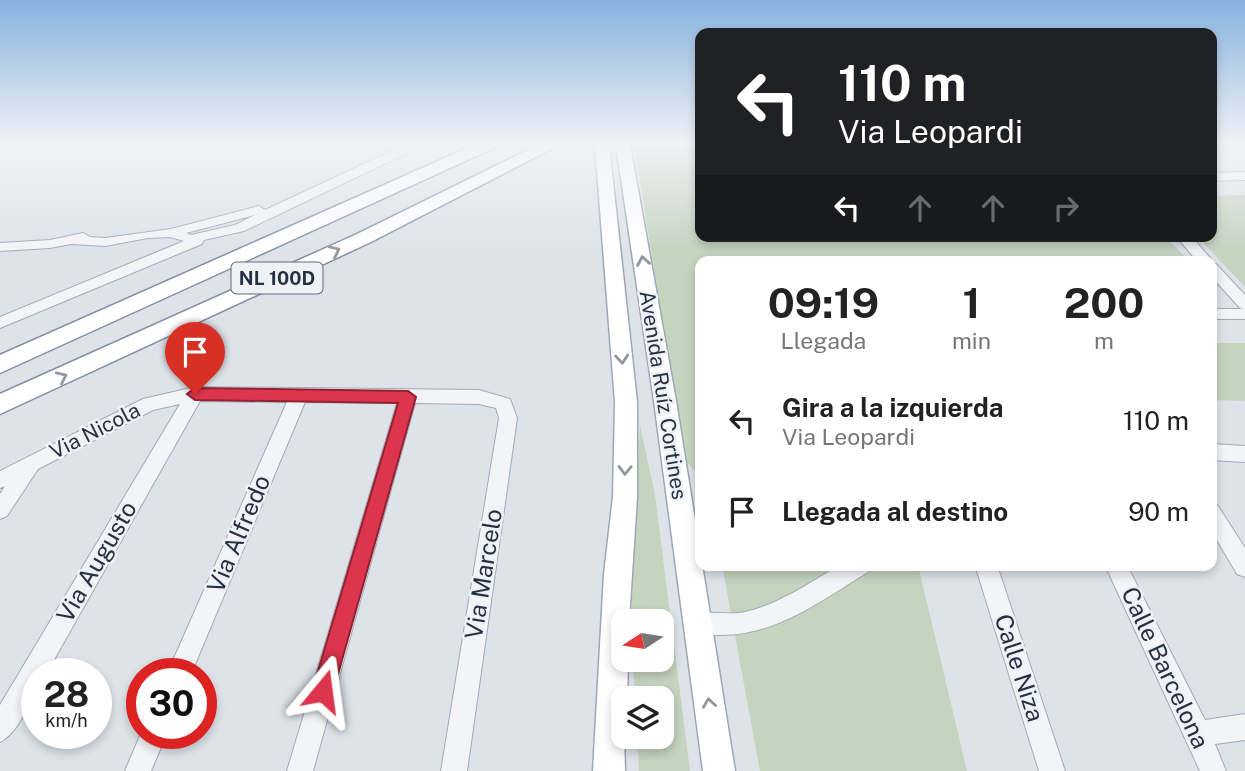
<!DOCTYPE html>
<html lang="es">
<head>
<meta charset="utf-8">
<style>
	:root { --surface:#fff; --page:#f2f2f2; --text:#222; --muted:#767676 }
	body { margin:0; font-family:"Public Sans",sans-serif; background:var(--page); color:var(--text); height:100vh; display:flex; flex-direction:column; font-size:26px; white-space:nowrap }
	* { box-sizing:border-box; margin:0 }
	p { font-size:23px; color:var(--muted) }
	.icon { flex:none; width:38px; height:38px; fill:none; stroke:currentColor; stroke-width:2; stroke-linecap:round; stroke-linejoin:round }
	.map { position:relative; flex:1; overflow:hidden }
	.side { position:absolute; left:695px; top:256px; width:522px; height:315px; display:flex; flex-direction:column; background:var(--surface); border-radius:14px; box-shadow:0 4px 10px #0003 }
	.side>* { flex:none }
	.banner { position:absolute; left:695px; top:28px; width:522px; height:214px; border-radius:14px; box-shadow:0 4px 10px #0003; background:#202124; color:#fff; overflow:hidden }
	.needle { width:46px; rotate:258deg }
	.controls { position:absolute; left:611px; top:609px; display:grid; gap:14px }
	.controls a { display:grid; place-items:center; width:63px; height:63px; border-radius:14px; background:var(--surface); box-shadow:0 4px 10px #0003; font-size:35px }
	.speed { position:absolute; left:21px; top:658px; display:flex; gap:14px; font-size:35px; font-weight:700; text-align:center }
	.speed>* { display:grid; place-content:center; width:91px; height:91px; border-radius:50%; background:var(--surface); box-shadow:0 4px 10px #0003; line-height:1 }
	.speed small { font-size:18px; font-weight:400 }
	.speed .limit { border:10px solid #d22; background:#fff; color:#111 }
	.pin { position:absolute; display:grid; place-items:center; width:60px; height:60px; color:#fff; margin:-72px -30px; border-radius:50% 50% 50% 0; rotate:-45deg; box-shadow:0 0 7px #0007 }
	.pin .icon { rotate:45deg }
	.me { position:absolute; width:77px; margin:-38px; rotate:16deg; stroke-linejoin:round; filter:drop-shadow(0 0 5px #0008) }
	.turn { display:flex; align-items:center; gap:24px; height:147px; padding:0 28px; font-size:32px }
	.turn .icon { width:91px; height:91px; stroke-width:2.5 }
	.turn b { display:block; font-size:49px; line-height:60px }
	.lanes { display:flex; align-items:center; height:66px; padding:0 28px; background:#0003; justify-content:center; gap:35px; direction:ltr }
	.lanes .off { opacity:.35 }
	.eta { display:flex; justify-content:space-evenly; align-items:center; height:119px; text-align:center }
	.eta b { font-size:42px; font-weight:700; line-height:49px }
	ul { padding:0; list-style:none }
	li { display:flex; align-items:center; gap:21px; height:91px; padding:0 28px }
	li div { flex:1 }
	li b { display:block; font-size:26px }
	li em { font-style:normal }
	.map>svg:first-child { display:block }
	.green { fill:#c4d4bf }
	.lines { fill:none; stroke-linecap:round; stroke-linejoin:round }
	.minor-casing { stroke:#a3aab4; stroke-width:2 }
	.major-casing { stroke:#9ca7b7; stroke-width:3 }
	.highway-casing { stroke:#8490a2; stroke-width:3 }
	.minor { fill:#f2f4f7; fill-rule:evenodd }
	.major { fill:#fff; fill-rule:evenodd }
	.highway { fill:#fff; fill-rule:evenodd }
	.oneway { stroke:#9298a0 }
	.route { fill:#dd354d; stroke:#902232; stroke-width:2 }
	.labels { text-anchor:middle; stroke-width:5; stroke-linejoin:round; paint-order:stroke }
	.shield { fill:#eef2f7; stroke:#626a78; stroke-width:2 }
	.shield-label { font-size:19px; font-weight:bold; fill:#263042 }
	.street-label { font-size:21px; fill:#263042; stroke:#eef2f7 }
	.near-street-label { font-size:24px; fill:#263042; stroke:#eef2f7 }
</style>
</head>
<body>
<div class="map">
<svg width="1245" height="771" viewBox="0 0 1245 771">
	<rect width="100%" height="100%" fill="#dee3ea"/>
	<path class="green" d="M642 145H700V236H1165L1189 261H700V477L684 459 635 149Z
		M1245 195V287L1197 236H1211V196Z
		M1211 343H1245V401L1211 400Z
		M640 425 655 495 690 771H639L637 737H662V698H635L633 660H662V621H631Z
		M722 565H918L967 771H760Z"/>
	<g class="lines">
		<g class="minor-casing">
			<path id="minor" d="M424 145 244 231 204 240 202 244 0 328V317L184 241 170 237 148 238 105 246 71 244 50 248 0 251V243L50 240 83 233 90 237 105 238 171 229 259 206 265 210 402 146ZM255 215 235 225 191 235 186 233Z
				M1245 172V180L1211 181V173Z
				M1176 236H1191L1210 258 1212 261 1211 263 1216 264 1245 295V319H1211V309H1244L1240 308 1211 276V261H1197Z
				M195 387 479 390 510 399 517 418 467 771H441L499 418 496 408 479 404 415 403 313 771H287L397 403 305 402 191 674H167L287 402 200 401 46 674H37C37 693 18 734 0 742V705L180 404 153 410 38 469 7 516 0 519V494L5 486 0 488V471L143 399Z
				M1211 444 1245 446V462L1211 460Z
				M1211 503 1218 506 1245 548V577L1237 574 1211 530Z
				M840 565H871L868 572C822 600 777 635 722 635 710 635 700 636 690 632L686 624 690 616C707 609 727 616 745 612 780 604 809 583 840 565Z
				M975 565H997L1065 771H1039Z
				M1105 565H1127L1205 720 1245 714V740L1215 744 1226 771H1200Z
				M142 731V733H167L151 771H125Z"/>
		</g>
		<g class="major-casing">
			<path id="major" d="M595 145H609L637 402V497L629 621H623V660H628L627 698H623L625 771H593L604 574 613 497 615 402Z
				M616 145H630L676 401 735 771H703L654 401Z"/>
		</g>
		<g class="highway-casing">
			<path id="highway" d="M474 145H496L494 148 0 373V355Z
				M538 145H559L371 242 0 414V394L357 234Z"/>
		</g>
		<use href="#minor" class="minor"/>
		<use href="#major" class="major"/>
		<use href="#highway" class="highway"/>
	</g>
	<defs><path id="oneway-chevron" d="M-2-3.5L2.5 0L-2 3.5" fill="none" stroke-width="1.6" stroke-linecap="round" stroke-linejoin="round" transform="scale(1.75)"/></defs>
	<g class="oneway">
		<use href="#oneway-chevron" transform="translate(335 251) rotate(-25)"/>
		<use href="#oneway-chevron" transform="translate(643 261) rotate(-100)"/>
		<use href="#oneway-chevron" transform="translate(622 359) rotate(85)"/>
		<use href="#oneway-chevron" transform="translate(62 377) rotate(-25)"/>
		<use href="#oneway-chevron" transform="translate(625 470) rotate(91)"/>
		<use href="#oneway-chevron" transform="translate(709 703) rotate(-98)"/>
	</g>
	<linearGradient id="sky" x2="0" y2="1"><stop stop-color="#87b2de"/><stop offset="0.57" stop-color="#f0f2f6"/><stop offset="1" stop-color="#f0f2f6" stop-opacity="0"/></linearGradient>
	<rect width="1245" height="253" fill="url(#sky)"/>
	<path class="route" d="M195 388 408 391 416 397 331 699 323 702 315 699 312 691 398 403 195 400 187 394Z"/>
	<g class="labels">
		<rect class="shield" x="231.5" y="262.5" width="91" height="31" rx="5"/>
		<g class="shield-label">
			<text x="277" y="285">NL 100D</text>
		</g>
		<g class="street-label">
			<text transform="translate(663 395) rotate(81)" y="7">Avenida Ruíz Cortines</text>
			<text transform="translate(95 431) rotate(-27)" y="7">Via Nicola</text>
		</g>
		<g class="near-street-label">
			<text transform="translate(239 534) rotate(-67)" y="8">Via Alfredo</text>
			<text transform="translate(97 562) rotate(-60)" y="8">Via Augusto</text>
			<text transform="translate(484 574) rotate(-81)" y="8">Via Marcelo</text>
			<text transform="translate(1019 668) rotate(72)" y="8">Calle Niza</text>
			<text transform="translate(1165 668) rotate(65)" y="8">Calle Barcelona</text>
		</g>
	</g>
</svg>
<div class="controls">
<a><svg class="needle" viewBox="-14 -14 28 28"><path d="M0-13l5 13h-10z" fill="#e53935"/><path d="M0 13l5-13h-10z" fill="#767676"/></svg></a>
<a><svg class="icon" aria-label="layers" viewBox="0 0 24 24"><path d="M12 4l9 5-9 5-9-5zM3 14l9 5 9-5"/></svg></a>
</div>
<div class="speed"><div>28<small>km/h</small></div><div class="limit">30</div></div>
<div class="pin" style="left:195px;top:394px;background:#d93025"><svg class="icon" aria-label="arrive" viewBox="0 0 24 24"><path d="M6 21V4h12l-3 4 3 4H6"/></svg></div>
<svg class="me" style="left:323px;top:691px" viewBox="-20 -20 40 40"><path d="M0-17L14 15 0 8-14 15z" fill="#dd354d" stroke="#fff" stroke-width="4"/></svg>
<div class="banner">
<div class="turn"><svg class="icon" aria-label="left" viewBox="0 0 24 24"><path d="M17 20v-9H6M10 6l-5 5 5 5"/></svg><div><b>110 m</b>Via Leopardi</div></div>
<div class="lanes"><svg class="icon" aria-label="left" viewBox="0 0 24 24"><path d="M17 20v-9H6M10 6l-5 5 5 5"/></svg><svg class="icon off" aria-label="ahead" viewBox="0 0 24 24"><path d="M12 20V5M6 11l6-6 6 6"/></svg><svg class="icon off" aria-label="ahead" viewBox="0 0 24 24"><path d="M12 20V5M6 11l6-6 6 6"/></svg><svg class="icon off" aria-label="right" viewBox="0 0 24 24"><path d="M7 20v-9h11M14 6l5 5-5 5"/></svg></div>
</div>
<section class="side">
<div class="eta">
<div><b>09:19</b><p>Llegada</p></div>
<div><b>1</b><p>min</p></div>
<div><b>200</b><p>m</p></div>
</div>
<ul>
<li><svg class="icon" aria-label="left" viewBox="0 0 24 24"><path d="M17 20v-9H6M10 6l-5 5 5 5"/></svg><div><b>Gira a la izquierda</b><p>Via Leopardi</p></div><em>110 m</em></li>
<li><svg class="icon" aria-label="arrive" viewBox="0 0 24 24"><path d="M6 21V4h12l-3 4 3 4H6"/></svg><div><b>Llegada al destino</b></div><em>90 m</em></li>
</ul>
</section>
</div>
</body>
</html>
